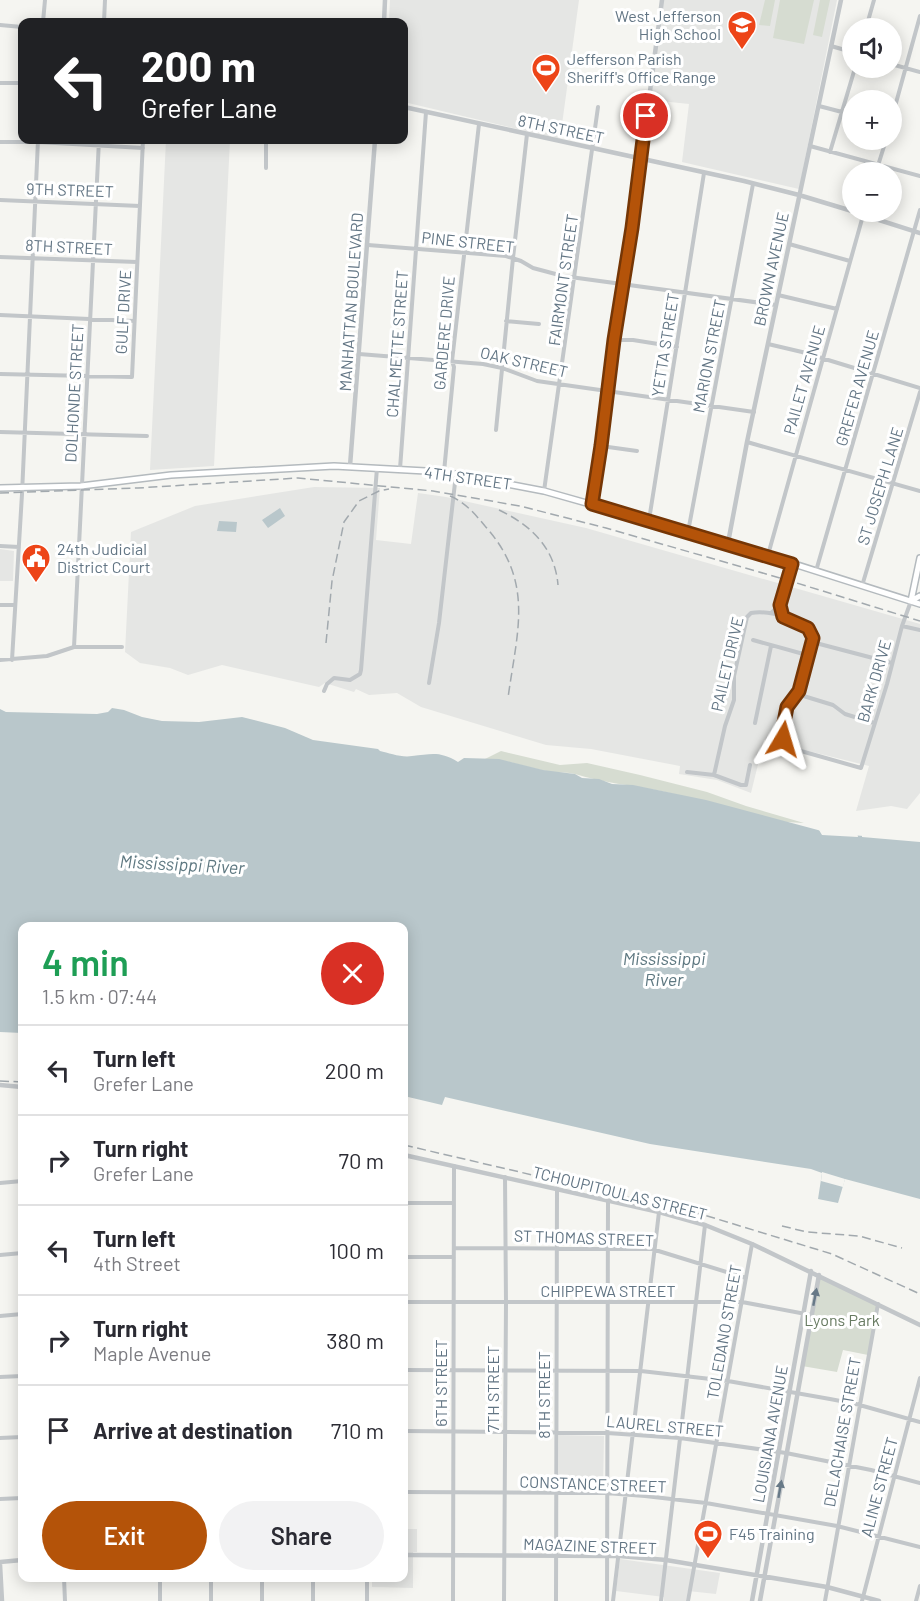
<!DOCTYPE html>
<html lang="en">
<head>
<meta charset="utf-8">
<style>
	:root { --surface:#fff; --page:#f2f2f3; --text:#2b2b33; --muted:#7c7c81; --line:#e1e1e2; --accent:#b45309 }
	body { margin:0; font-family:Barlow,sans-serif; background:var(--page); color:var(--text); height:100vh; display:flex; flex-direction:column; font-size:22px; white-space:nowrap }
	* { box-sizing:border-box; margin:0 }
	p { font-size:20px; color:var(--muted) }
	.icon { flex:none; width:33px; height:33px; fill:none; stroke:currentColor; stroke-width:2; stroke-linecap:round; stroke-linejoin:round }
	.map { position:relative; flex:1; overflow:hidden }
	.side { position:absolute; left:18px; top:922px; width:390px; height:660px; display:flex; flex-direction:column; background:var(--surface); border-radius:12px; box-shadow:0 3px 15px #0003 }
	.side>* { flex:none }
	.top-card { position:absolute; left:18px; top:18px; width:390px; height:126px; border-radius:12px; box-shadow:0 3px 15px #0003; background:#202124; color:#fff; overflow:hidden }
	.controls { position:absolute; left:842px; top:18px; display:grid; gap:12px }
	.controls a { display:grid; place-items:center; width:60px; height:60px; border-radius:50%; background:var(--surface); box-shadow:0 3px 15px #0003; font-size:30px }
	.pin { position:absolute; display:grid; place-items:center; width:51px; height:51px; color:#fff; margin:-26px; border:3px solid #fff; border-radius:50%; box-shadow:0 2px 6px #0007 }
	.me { position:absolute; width:66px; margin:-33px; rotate:7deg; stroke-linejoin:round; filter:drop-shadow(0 0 4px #0008) }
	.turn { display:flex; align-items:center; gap:21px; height:126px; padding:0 24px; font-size:27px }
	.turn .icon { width:78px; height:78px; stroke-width:2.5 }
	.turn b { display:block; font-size:42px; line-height:51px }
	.round { display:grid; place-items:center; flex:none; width:63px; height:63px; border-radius:32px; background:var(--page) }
	.overview { display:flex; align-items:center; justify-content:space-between; height:102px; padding:0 24px }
	h1 { font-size:36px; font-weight:600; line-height:45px; color:#1e9e55 }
	.cta { display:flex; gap:12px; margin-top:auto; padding:12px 24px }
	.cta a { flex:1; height:69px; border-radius:36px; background:var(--accent); color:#fff; font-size:24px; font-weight:600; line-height:69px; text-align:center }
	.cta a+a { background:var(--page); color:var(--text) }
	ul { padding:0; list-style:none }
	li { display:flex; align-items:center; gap:18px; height:90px; padding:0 24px; border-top:2px solid var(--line) }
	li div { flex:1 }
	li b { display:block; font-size:22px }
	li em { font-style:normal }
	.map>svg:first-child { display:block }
	.built { fill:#e5e6e4 }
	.green { fill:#d6dcd1 }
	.water { fill:#b9c7cb }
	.pier { fill:#f5f5f1 }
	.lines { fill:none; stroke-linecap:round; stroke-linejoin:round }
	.secondary-casing { stroke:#b4babe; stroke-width:8 }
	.minor { stroke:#c2c6c9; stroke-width:4 }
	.tertiary { stroke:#c2c6c9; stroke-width:4.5 }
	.secondary { stroke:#fff; stroke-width:5 }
	.rail { stroke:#a2a9ae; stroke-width:1.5; stroke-dasharray:9 4.5; stroke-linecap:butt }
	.oneway { fill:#677987 }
	.route-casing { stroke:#753606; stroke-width:15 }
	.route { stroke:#b45309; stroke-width:10 }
	.labels { text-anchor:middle; stroke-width:6; stroke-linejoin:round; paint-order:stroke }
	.poi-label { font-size:16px; fill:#627584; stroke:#fff; text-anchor:start }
	.street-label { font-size:16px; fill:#627584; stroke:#fff }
	.park-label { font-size:16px; fill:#677a61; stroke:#fff }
	.water-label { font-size:18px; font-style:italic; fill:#5e7881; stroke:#fff }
</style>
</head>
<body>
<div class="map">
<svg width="920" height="1601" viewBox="0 0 920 1601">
	<rect width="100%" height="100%" fill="#f5f5f1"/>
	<path class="built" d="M390 0H579L560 139 404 102V22H389Z
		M663 0H837L799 189 682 162 689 104 651 100Z
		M166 140H230L214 466 150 470Z
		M314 487 380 488 376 540 411 544 418 493 446 497 586 528 920 624V793L907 809 891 806 856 811 869 766 764 740 751 793 717 780 679 774 680 766 591 749 546 745 421 707 397 693 369 695 356 689 354 692 325 683 319 687 222 665 188 675 170 668 140 663 125 652 131 532 195 506Z
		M0 549 14 551 13 581H0Z
		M559 1435 604 1436 603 1490H559Z
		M404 1529H417V1552H413V1588L372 1587V1578H404Z
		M620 1559 720 1573 716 1594 688 1591 686 1601H664V1597L616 1591Z"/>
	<path class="green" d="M765 0H775L770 26 759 25Z
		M780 0H814L804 44 773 38Z
		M820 0H830L822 37 813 35Z
		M501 751 560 765 587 763 640 775 707 792 746 806 804 823 786 822C744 812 703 800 661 791 632 785 603 783 575 774 568 772 560 773 552 772 530 769 508 759 485 759Z
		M819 1275 878 1303 868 1355 843 1350 837 1372 802 1366Z"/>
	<path class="water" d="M280 508 285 516 268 528 262 520Z
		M219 521 237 522 236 532 217 531Z
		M112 708 124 710 142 717 162 721 199 722 242 717 285 728 313 740 378 749 380 751C389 753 402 758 412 756 432 754 440 751 458 762L464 758 499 759 543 770 575 774 582 778 599 779 612 784 633 785 706 800 829 833 920 841V1199L845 1179 838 1203 818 1199 822 1173 811 1169 650 1144 445 1097 442 1105 404 1096V927H22V1033L0 1032V709L6 712 97 714 108 712Z"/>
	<path class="pier" d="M819 830 857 832 858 837 822 835Z
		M862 832 920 838V842L862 837Z
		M822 1172 845 1179 843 1187 821 1181Z"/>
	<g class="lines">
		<g class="secondary-casing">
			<path id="secondary" d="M0 488 81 486 171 475 334 466 444 472 544 491 728 543 920 604
				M920 558 911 601 920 596"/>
		</g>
		<path class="minor" d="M43 22 45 0
			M104 22 105 0
			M0 25 22 27
			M866 28 874 0
			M831 46 852 52
			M891 64 920 72
			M0 83H22
			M819 106 842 112
			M891 121 920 16
			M266 140V168
			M0 142H38L143 148
			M810 146 920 176
			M830 152 855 68
			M876 172 886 140
			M0 200 140 206
			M789 244 850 261
			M368 245 506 256 521 261 533 268 563 276 776 305
			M0 257 137 262
			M778 295 837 309
			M0 315 134 321
			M506 321 539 324
			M614 340H633L677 347
			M768 344 802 352 920 388
			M359 354 483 364 502 368 537 381 754 412
			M0 374 132 377 143 140
			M496 430 513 258 527 134
			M0 432 147 436
			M747 442 920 491
			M601 446 637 451
			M400 469 426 112
			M444 472 454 367 452 361 479 124
			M544 491 598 107
			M649 520 704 173
			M688 532 753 184
			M0 546 19 547
			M768 555 864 212
			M816 571 920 210
			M862 586 920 392
			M0 605H15
			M780 605 792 564
			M771 613 780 605 783 617
			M902 626 920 630
			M753 640 807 655
			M812 642 892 663
			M74 647 99 140
			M0 660 47 656 74 647H122
			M12 660 22 494 38 140
			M429 683 439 623 456 474
			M324 691 327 684 334 678 350 680 360 674 361 670 377 468
			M797 694 833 705 845 714 874 723
			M755 723 771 646
			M687 772 714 775 741 785H746L750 765
			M714 775 725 726 734 700V676L747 617 751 613C768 610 808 619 813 638L799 691 787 707 782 733 783 739 791 747 801 751 861 768 887 684 902 626 911 601
			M0 1183 22 1181
			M404 1203H454
			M454 1248 652 1249 746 1278
			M0 1255 22 1253
			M404 1257H454
			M404 1302H742L811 1315
			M0 1316 22 1314
			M404 1370 641 1371 728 1381 830 1399 856 1404 920 1422
			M0 1377 22 1376
			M404 1431 607 1433 680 1438 786 1453 871 1470 920 1483
			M0 1438 22 1437
			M404 1492 606 1493 645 1496 706 1503 837 1526 920 1547
			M0 1499 22 1498
			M64 1578 65 1601
			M160 1601V1578
			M211 1601V1578
			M262 1601V1578
			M313 1601V1578
			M367 1601V1578
			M453 1601 454 1166
			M504 1601 506 1303 505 1177
			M556 1601 557 1188
			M607 1601 608 1200
			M613 1601 659 1212
			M661 1601 705 1225
			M688 1601 752 1244
			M825 1601 878 1304
			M862 1601 920 1378
			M916 1601 920 1586"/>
		<path class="tertiary" d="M384 22 385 0
			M404 107 744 181 799 195 852 211
			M854 212 920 233
			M350 466 375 140
			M592 504 601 446 614 340 632 228 662 0
			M728 543 747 442 841 0
			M0 1085 22 1087
			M404 1155 659 1212 705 1225 752 1244 920 1325
			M404 1555 620 1556 666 1560 827 1587 879 1601
			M0 1562 22 1560
			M0 1564 2 1601
			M752 1601 811 1271
			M760 1601 819 1275"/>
		<use href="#secondary" class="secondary"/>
		<path class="rail" d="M0 493 138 488 298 478 433 491 520 506 606 528 787 580 920 621
			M450 496C465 502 475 514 485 526 535 582 517 631 508 698
			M499 510C531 525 555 548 558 585
			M326 643 332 581 344 522 359 501 379 491 389 489
			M0 1081 22 1082
			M404 1145 704 1215 832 1254 920 1294
			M782 1226 807 1232 859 1236 902 1248"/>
	</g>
	<defs><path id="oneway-solid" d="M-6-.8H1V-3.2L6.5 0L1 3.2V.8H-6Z" transform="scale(1.5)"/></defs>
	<g class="oneway">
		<use href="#oneway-solid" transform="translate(815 1297) rotate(-79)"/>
		<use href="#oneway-solid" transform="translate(780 1489) rotate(-80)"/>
	</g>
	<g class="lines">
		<g class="route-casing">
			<path id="route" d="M646 116 632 228 614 340 601 446 592 504 792 564 780 605 783 617 808 628 813 638 799 691 787 707 782 733 783 739"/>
		</g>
		<use href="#route" class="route"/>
	</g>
	<defs>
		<g id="school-pin" transform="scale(1.5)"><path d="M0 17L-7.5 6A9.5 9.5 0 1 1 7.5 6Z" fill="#ed4518" stroke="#fff"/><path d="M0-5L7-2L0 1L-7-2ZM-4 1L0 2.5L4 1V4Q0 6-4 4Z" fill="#fff"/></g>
		<g id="stadium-pin" transform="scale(1.5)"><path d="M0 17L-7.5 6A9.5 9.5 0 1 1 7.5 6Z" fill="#ed4518" stroke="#fff"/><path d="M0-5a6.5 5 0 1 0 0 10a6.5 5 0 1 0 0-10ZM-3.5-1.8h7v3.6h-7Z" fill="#fff"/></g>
		<g id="civic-pin" transform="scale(1.5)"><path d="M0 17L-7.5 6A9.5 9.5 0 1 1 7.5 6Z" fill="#ed4518" stroke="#fff"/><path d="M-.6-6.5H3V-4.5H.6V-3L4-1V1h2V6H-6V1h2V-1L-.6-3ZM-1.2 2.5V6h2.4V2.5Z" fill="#fff"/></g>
	</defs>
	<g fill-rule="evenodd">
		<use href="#school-pin" x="742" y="25"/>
		<use href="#stadium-pin" x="546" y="68"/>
		<use href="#civic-pin" x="36" y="558"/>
		<use href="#stadium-pin" x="708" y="1534"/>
	</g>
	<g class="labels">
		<g class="poi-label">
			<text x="721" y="22" text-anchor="end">West Jefferson<tspan x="721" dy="18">High School</tspan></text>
			<text x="567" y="65">Jefferson Parish<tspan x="567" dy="18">Sheriff's Office Range</tspan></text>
			<text x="57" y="555">24th Judicial<tspan x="57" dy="18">District Court</tspan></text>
			<text x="729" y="1540">F45 Training</text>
		</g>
		<g class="street-label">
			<text transform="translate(561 129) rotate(12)" y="6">8TH STREET</text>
			<text transform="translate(70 190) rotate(2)" y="6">9TH STREET</text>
			<text transform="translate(468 242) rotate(6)" y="6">PINE STREET</text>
			<text transform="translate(69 247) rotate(3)" y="6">8TH STREET</text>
			<text transform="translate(771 269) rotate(-78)" y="6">BROWN AVENUE</text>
			<text transform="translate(563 280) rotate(-82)" y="6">FAIRMONT STREET</text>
			<text transform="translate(351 302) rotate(-86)" y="6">MANHATTAN BOULEVARD</text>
			<text transform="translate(123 312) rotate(-87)" y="6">GULF DRIVE</text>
			<text transform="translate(444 333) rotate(-85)" y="6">GARDERE DRIVE</text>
			<text transform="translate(397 344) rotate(-86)" y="6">CHALMETTE STREET</text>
			<text transform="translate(665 345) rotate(-81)" y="6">YETTA STREET</text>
			<text transform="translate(709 356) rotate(-79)" y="6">MARION STREET</text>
			<text transform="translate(524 362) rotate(13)" y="6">OAK STREET</text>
			<text transform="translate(804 380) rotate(-74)" y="6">PAILET AVENUE</text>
			<text transform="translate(857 388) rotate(-74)" y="6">GREFER AVENUE</text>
			<text transform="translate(74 393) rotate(-87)" y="6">DOLHONDE STREET</text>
			<text transform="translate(468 478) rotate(8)" y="6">4TH STREET</text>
			<text transform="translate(880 486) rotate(-73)" y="6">ST JOSEPH LANE</text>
			<text transform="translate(727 664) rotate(-77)" y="6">PAILET DRIVE</text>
			<text transform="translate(874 681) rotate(-74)" y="6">BARK DRIVE</text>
			<text transform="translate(620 1193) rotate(14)" y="6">TCHOUPITOULAS STREET</text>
			<text transform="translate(584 1238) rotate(2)" y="6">ST THOMAS STREET</text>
			<text x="608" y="1297">CHIPPEWA STREET</text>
			<text transform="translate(724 1332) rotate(-80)" y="6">TOLEDANO STREET</text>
			<text transform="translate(441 1383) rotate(-90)" y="6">6TH STREET</text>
			<text transform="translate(493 1389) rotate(-90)" y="6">7TH STREET</text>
			<text transform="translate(544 1395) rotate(-90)" y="6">8TH STREET</text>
			<text transform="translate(665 1426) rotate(5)" y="6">LAUREL STREET</text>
			<text transform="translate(842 1432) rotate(-80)" y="6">DELACHAISE STREET</text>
			<text transform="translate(770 1434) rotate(-80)" y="6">LOUISIANA AVENUE</text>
			<text transform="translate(593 1484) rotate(2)" y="6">CONSTANCE STREET</text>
			<text transform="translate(879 1487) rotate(-75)" y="6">ALINE STREET</text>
			<text transform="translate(590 1546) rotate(2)" y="6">MAGAZINE STREET</text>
		</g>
		<g class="park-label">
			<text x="842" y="1326">Lyons Park</text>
		</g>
		<g class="water-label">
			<text transform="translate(182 865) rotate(3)" y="6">Mississippi River</text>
			<text x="664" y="965">Mississippi<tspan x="664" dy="21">River</tspan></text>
		</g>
	</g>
</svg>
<div class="controls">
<a><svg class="icon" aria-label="sound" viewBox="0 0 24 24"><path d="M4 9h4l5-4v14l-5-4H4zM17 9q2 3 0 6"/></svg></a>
<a>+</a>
<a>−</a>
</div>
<div class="pin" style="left:646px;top:116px;background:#d93025"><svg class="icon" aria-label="arrive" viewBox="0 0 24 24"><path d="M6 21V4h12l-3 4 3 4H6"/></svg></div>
<svg class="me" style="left:783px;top:739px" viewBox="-20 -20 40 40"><path d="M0-17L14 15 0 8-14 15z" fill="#b45309" stroke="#fff" stroke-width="4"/></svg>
<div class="top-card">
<div class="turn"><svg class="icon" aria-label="left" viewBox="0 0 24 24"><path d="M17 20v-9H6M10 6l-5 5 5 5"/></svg><div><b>200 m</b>Grefer Lane</div></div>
</div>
<section class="side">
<div class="overview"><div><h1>4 min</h1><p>1.5 km · 07:44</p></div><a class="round" style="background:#d93025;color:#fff"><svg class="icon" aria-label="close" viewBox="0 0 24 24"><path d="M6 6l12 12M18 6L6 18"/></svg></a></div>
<ul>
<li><svg class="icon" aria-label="left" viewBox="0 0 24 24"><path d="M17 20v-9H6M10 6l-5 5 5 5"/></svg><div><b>Turn left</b><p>Grefer Lane</p></div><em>200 m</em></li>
<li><svg class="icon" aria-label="right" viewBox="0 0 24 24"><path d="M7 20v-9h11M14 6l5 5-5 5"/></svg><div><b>Turn right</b><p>Grefer Lane</p></div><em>70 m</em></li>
<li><svg class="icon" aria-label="left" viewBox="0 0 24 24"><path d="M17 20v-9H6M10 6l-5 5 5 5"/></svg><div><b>Turn left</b><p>4th Street</p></div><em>100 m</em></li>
<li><svg class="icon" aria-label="right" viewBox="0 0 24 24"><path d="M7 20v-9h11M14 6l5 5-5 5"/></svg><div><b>Turn right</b><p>Maple Avenue</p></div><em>380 m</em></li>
<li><svg class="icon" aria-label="arrive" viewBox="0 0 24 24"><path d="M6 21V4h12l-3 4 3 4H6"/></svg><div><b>Arrive at destination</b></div><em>710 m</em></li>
</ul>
<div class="cta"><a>Exit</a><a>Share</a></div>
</section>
</div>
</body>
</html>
